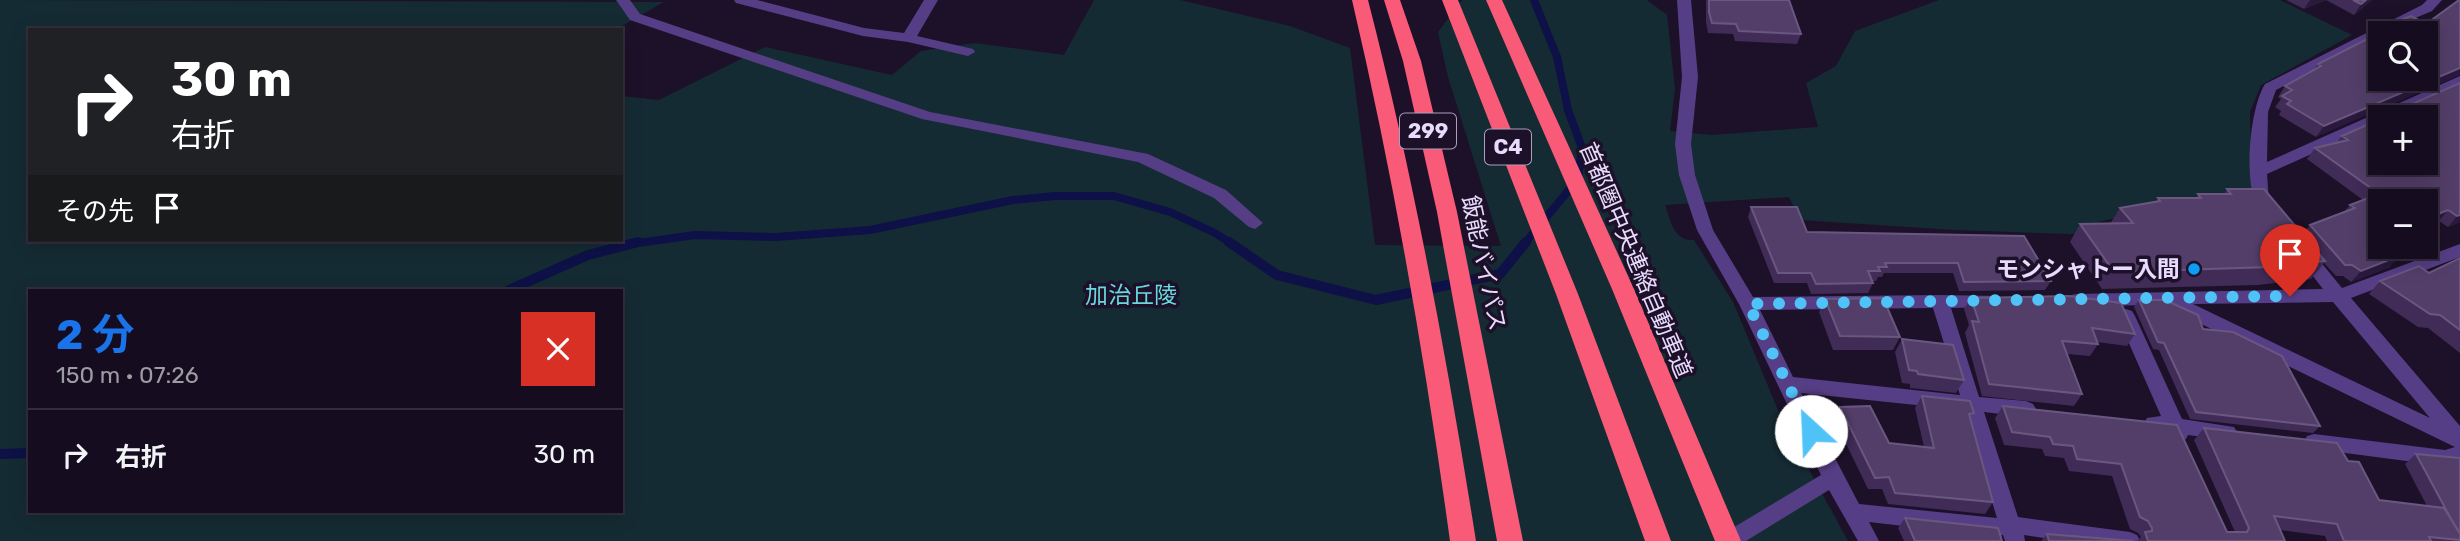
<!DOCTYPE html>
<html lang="ja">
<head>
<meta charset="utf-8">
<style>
	:root { --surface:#150d1f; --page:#221b2c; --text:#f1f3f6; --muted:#9d9ca4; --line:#342d3d; --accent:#1a73e8 }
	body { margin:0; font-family:Rubik,"Noto Sans JP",sans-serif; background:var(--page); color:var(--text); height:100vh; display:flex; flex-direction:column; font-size:26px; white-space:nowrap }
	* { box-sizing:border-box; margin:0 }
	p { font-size:23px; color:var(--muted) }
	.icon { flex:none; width:38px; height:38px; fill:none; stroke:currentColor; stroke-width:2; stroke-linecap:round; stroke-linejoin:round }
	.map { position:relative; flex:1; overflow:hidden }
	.panel { position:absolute; left:28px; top:289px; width:595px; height:224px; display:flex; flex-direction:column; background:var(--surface); border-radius:0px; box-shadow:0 4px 18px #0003,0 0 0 2px var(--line) }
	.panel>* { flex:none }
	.banner { position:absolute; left:28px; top:28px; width:595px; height:214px; border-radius:0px; box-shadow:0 4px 18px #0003,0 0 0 2px var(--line); background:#202124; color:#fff; overflow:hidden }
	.buttons { position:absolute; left:2368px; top:21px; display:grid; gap:14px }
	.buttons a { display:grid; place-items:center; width:70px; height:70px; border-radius:0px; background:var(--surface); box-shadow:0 4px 18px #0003,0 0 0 2px var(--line); font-size:35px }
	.pin { position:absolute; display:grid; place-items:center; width:60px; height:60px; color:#fff; margin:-72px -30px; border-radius:50% 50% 50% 0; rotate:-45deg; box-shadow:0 0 7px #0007 }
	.pin .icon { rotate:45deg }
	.me { position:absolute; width:77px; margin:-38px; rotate:335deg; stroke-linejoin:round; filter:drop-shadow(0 0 5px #0008) }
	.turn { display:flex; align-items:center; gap:24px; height:147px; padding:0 28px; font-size:32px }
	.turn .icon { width:91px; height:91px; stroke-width:2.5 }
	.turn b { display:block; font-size:49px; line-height:60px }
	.then { display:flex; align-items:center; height:66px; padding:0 28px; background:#0003; gap:14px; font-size:26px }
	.round { display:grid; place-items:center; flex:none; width:74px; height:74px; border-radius:0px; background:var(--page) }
	.summary { display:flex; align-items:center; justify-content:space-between; height:119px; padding:0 28px }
	h1 { font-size:42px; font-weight:700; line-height:52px; color:var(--accent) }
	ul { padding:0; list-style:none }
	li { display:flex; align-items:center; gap:21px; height:91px; padding:0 28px; border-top:2px solid var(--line) }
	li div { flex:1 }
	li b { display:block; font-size:26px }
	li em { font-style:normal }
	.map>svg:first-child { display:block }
	.green { fill:#152b33; fill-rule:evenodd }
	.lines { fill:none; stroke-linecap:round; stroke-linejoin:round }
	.stream-far1 { stroke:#0d1147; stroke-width:8 }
	.stream { stroke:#0d1147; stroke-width:10 }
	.street { fill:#563e86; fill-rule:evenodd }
	.highway { fill:#f95a78; fill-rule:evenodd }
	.wall { fill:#412b57 }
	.shaded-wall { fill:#2a193d }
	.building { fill:#533e69; stroke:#6a5780; stroke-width:2; fill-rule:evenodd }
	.route { stroke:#4fc3f7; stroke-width:12; stroke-dasharray:0 21.6 }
	.poi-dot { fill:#0e9cf7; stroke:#1c1129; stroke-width:2.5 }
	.labels { text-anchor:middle; stroke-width:7; stroke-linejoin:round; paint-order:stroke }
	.shield { fill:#1c1129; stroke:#ac9ebe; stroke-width:2 }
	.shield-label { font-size:21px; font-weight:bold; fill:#e9dbfe }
	.street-label { font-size:23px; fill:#e9dbfe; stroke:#1c1129 }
	.poi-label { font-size:23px; font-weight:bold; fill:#e9dbfe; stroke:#1c1129; text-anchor:end }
	.park-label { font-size:23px; fill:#68d8dd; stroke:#1c1129 }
</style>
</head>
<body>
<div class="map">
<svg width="2460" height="541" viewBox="0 0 2460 541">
	<rect width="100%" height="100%" fill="#1c1129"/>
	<path class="green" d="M0 0 664 2 615 30H30V240H621V96L659 100 765 47 892 75 921 51 975 43 1064 55 1094 0H1180L1290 26 1350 48 1375 245 1501 246 1448 77 1438 32 1462 0H1647L1667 15 1675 89 1670 131 1712 135 1818 127 1806 83 1836 66 1855 31 1939 0H2280L2352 35 2261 85 2250 112 2252 203 2165 207 2098 222 2099 235 1956 230 1800 220 1789 197 1665 205C1671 221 1673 241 1694 240L1733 302 1783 422 1848 541H0ZM30 290H621V511H30Z"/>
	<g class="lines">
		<path class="stream-far1" d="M631 244 695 235 776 237 870 230 1013 200 1055 196H1114L1170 212 1215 233 1232 244
			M1524 244 1578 179 1582 148 1568 110 1557 57 1534 0"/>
		<path class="stream" d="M1229 242 1277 275 1376 300 1500 274 1526 242
			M509 290 588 255 638 242
			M0 454 30 453"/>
		<path class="street" d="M616 0H630L640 14 930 112 1148 154 1226 190 1263 223 1255 229 1249 227 1214 198 1138 162 922 119 630 20Z
			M734 0H757L864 28 904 33 924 0H938L917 36 973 49 975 52 968 56 908 42 863 36 736 3Z
			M1677 0H1691L1698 77 1691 144 1695 175 1713 230 1753 297 1940 295 1999 296 2002 301 1999 306 1993 307 1951 308 1979 397 2026 401 2033 404 2036 409 2033 414 2026 417 1984 412 2018 517 2130 532 2137 535 2140 541H2065L2024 535 2025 541H2005L2003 535 1991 536 1869 522 1879 541H1858L1829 490 1746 541H1718L1721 535 1821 475 1739 304 1697 230 1679 175 1675 144 1682 77ZM1933 308 1960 395 1793 377 1760 310ZM1801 393 1964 410 1997 518 1859 504Z
			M2427 0H2442L2432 11 2380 33V36L2276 90 2268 112 2267 162 2460 76V87L2393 117H2380V123L2267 174 2269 202 2275 210 2273 214H2261C2242 191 2249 109 2265 84L2422 5Z
			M2460 244V257L2351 298 2460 426V461L2445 466 2307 448 2304 442 2307 436 2314 434 2445 450 2455 447 2162 305 2077 306 2071 305 2068 300 2071 295 2077 294 2323 289 2295 253 2304 247 2310 249 2342 288ZM2333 302 2430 418 2193 304Z
			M2126 309 2132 311 2135 316 2182 419 2234 427 2237 432 2234 437 2227 440 2188 435 2186 439 2179 442 2172 439 2169 432 2147 428 2144 423 2147 418 2161 416 2117 316 2120 311Z"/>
		<path class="highway" d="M1352 0H1368C1414 178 1447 359 1476 541H1450C1425 359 1394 179 1352 0Z
			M1384 0H1400L1421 61 1457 212 1523 541H1497L1437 212 1403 61Z
			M1442 0H1458L1578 294 1671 541H1645L1556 294Z
			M1486 0H1502L1634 289 1741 541H1715L1612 289Z"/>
	</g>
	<path class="wall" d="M1706 0H1789L1801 34 1797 44 1735 41 1733 34 1708 33 1706 22Z
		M2286 0H2372L2354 15 2326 0 2304 9Z
		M2390 24H2426L2316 137 2279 115 2281 111 2275 107 2281 99 2278 97 2285 86 2314 70 2318 64 2387 29Z
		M2460 83V222L2448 227 2439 221 2426 201 2380 247 2390 267 2351 282 2343 276H2336L2324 263 2311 279 2258 285 2102 289 2070 242 2080 224H2110L2120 208 2155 202 2158 198H2196L2198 194H2224L2227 189 2303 234 2310 225 2344 212 2350 205 2363 200 2307 159 2315 148 2337 142 2342 136 2385 116 2391 109 2403 108Z
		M1751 207 1807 232 2051 281 2045 290 1959 291 1953 273H1884L1882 277H1878L1876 281H1872L1873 283 1868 293 1811 294 1807 283H1774L1748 217Z
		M2460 258V353L2428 328 2418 327 2369 294 2380 281 2429 273Z
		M1971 298 2135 334 2127 346 2097 342 2098 344 2090 356 2067 354 2082 394 2074 406 1982 396 1965 333 1969 325 1964 309Z
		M1825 299 1900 337 1893 350H1833L1819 312Z
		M2139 300 2203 329 2320 426 2313 433 2190 419 2159 350 2153 349 2134 307Z
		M1902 339 1964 380 1956 393 1910 388V384L1902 383 1895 352Z
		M1922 396 1970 418 1993 502 1985 514 1888 504 1882 489H1868L1834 419 1840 407 1889 443 1924 447 1915 408Z
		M2003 406 2177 425 2227 532H2235L2194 440 2204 428 2348 461 2379 500 2427 506 2405 464 2416 454 2460 458V541H2327L2325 536 2280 530 2285 541H2137L2141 537 2138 533 2130 529 2112 476 2069 471 2064 458 2045 456 2042 449 2004 445 1995 418Z
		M1905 518 2002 541H1904L1898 528Z
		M2047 534 2133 541H2041Z"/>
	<path class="shaded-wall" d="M2310 0H2326L2304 9Z
		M2366 0H2372L2354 15 2361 4Z
		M2460 68V75L2316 137 2324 126Z
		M2448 210 2439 221 2426 227V219Z
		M2460 215V222L2448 227 2457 216Z
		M2399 256 2390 267 2351 282 2361 271Z"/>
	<path class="building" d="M1709 0H1789L1801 34 1739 31 1736 24 1712 23 1709 12Z
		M2353 0H2366L2361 4Z
		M2459 0H2460V68L2324 126 2287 104 2291 101 2282 96 2292 90 2285 86 2321 66 2318 64 2389 28 2390 24 2411 16 2426 24ZM2380 33H2426V79H2380Z
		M2460 83V215L2457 216 2448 210 2426 219V201H2380V238L2375 240 2380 244V247H2385L2399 256 2361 271 2352 265H2345L2310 225 2355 208 2350 205 2379 194 2315 148 2348 140 2342 136 2380 119V163H2426V117H2383L2389 114 2391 109 2403 108Z
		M2227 189H2264L2325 261 2272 267 2114 272 2080 224 2133 223 2120 208 2160 201 2158 198H2201L2198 194H2231Z
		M1751 207H1797L1807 232 2024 236 2051 281 1964 282 1958 263H1885L1887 267H1878L1880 271H1868L1873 283 1816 284 1811 273H1778Z
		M2460 258V330L2440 315 2430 314 2380 281 2419 266 2429 273Z
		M2069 296 2121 303 2135 334 2092 328 2098 344 2062 341 2082 394 1989 384 1972 321 1979 322 1971 298Z
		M1883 298 1900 337 1840 336 1825 299Z
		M2139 300H2165L2198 315 2203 329 2233 332 2282 356 2320 426 2196 412 2164 343 2158 342Z
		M1902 339 1953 345 1964 380 1918 374 1917 371 1909 370Z
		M1922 396 1970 401 1974 413 1969 414 1993 502 1895 493 1889 477 1875 478 1840 407 1870 406 1889 443 1934 448Z
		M2003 406 2177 425 2227 532H2247L2249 528 2204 428 2337 443 2348 461 2359 462 2379 500 2444 508 2460 534V540L2429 537 2431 541H2344L2337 524 2274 516 2285 541H2148L2145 532 2152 531V528L2148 521 2140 517 2121 464 2077 459 2073 446 2053 444 2050 437 2012 432Z
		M2416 454 2460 458V531L2458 530 2450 517Z
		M1905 518 1998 528 2002 541H1915Z
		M2047 534 2133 541H2049Z"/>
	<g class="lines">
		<path class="route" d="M1811 431 1748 304 2290 296"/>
	</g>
	<circle class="poi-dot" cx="2194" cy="269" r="7"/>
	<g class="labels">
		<g class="shield">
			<rect x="1400" y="113.5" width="56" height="35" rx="5"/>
			<rect x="1485" y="129.5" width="46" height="35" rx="5"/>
		</g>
		<g class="shield-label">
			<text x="1428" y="138">299</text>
			<text x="1508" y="154">C4</text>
		</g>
		<g class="street-label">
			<text transform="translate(1636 260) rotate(67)" y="8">首都圏中央連絡自動車道</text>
			<text transform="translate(1484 263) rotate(78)" y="8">飯能バイパス</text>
		</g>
		<g class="poi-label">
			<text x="2180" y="277">モンシャトー入間</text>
		</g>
		<g class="park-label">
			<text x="1131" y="303">加治丘陵</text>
		</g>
	</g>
</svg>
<div class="buttons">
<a><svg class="icon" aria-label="search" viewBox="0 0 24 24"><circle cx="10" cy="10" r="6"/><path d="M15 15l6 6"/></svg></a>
<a>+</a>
<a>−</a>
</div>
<div class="pin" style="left:2290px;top:296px;background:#d93025"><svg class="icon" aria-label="arrive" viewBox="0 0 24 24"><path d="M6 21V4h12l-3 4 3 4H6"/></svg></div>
<svg class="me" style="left:1811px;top:431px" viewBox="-20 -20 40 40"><circle r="19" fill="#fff"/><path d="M0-13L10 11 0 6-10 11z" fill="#4fc3f7"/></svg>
<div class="banner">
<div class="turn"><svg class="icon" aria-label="right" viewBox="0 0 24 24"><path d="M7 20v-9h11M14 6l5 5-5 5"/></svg><div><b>30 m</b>右折</div></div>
<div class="then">その先<svg class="icon" aria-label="arrive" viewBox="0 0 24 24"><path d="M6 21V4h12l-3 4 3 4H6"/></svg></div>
</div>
<section class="panel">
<div class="summary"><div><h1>2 分</h1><p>150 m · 07:26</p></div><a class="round" style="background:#d93025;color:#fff"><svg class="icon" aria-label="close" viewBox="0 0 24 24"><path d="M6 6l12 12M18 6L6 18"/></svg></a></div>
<ul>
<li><svg class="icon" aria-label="right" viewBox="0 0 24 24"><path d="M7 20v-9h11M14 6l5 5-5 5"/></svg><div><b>右折</b></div><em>30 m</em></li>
</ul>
</section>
</div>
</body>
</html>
